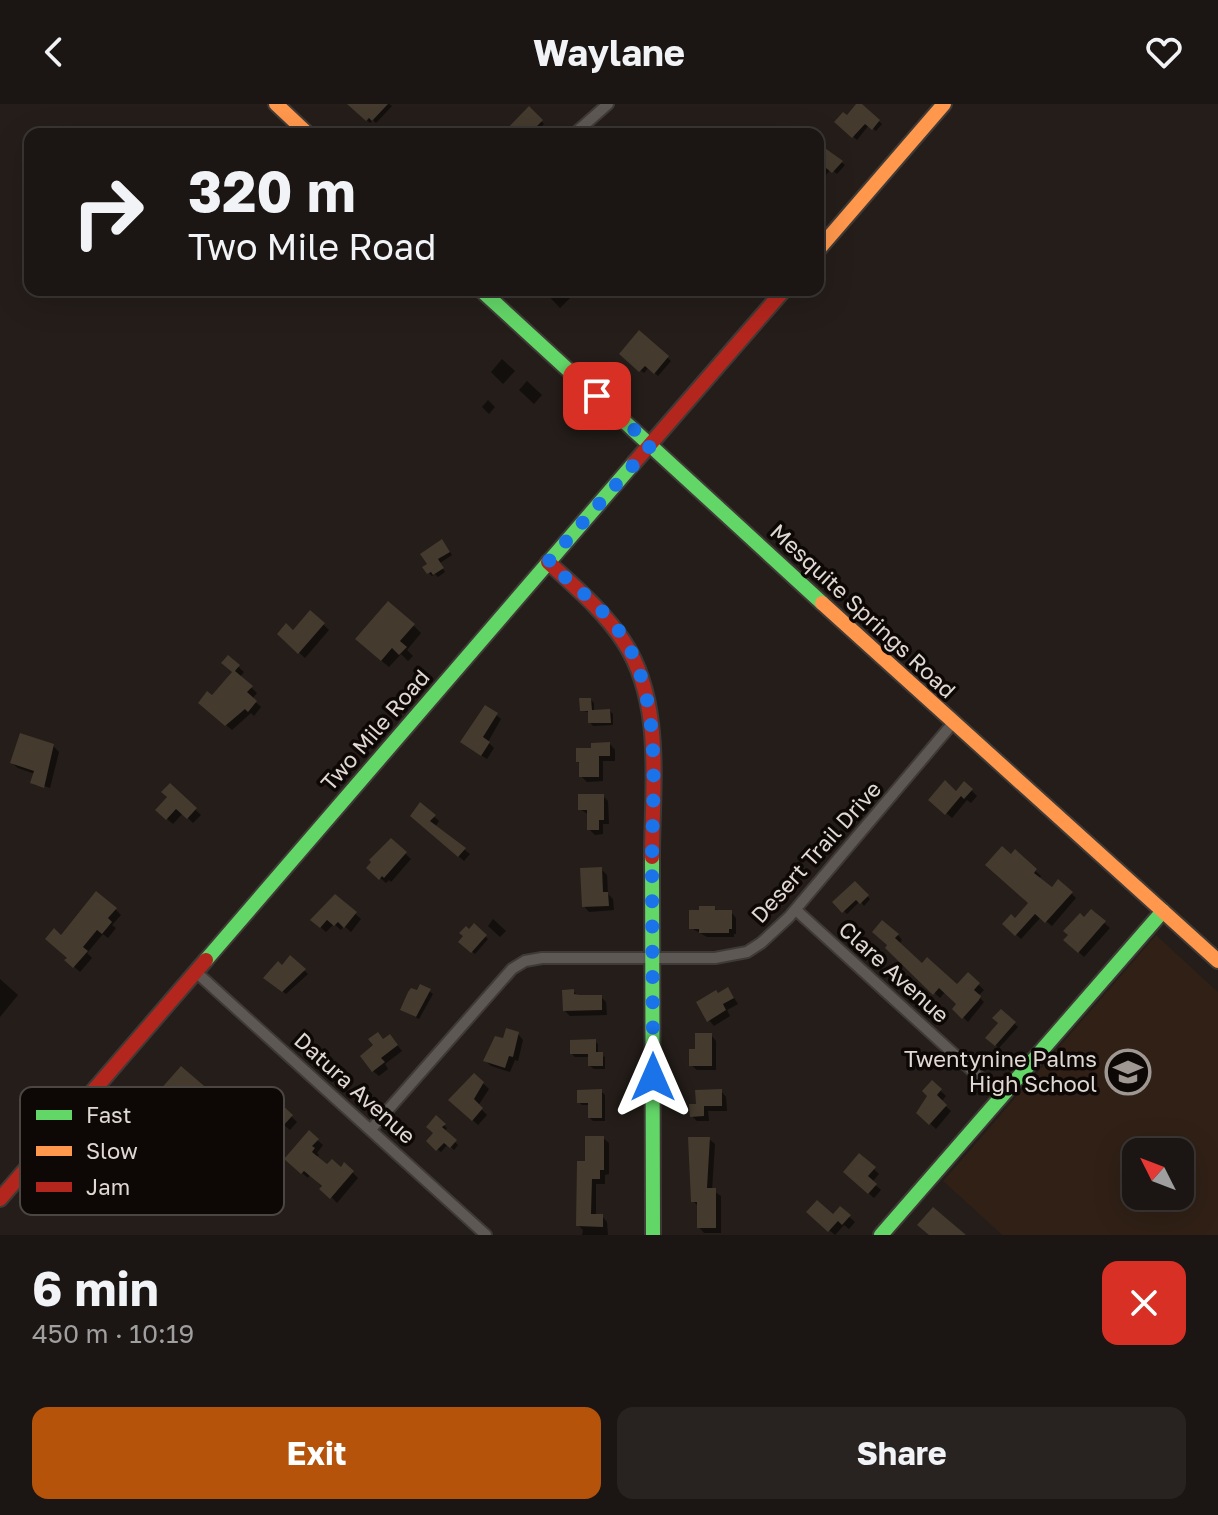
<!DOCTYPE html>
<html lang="en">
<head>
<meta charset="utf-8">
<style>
	:root { --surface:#1b1613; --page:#282321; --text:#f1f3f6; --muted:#a09fa0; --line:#393533; --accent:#b45309 }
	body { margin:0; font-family:"Golos Text",sans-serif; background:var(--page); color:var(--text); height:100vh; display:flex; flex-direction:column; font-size:30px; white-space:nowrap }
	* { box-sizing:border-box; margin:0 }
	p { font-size:26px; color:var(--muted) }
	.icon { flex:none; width:44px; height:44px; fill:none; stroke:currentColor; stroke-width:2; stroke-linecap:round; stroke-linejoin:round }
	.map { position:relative; height:1131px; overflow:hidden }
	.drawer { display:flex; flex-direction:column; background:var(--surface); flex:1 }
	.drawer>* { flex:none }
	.top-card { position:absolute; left:24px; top:24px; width:800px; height:168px; border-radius:16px; box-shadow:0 8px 32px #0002,0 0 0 2px var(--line); background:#1b1613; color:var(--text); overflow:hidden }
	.needle { width:52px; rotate:312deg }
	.controls { position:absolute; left:1122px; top:1034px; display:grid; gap:16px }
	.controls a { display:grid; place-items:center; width:72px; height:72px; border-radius:16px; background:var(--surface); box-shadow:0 8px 32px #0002,0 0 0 2px var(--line); font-size:40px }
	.pin { position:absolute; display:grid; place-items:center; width:68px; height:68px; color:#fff; margin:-34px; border-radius:16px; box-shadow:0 4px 12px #0006 }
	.me { position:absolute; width:88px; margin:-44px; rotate:0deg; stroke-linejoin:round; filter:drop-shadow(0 0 6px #0008) }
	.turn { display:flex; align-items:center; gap:28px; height:168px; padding:0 32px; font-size:36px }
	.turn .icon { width:104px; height:104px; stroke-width:2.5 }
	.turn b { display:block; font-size:56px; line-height:68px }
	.round { display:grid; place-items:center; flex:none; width:84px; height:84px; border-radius:16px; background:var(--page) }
	.headline { display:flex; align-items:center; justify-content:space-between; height:136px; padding:0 32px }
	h1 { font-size:48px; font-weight:700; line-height:60px }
	.primary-button { display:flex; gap:16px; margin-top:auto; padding:16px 32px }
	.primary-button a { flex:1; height:92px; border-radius:16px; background:var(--accent); color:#fff; font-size:32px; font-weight:700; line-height:92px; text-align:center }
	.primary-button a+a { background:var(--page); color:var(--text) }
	header { display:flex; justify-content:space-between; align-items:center; height:104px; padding:0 32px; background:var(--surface); font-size:36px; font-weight:700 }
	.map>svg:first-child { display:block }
	.built { fill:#302016; fill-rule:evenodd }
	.shadow { fill:#0007 }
	.building { fill:#443a2e }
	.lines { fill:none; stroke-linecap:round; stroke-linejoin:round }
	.street-casing { stroke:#3f3a36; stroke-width:14 }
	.fast-casing { stroke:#3f3a36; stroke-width:18 }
	.slow-casing { stroke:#3f3a36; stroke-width:18 }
	.jam-casing { stroke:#3f3a36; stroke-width:18 }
	.street { stroke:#5e5854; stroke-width:10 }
	.fast { stroke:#63d668; stroke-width:14 }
	.slow { stroke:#ff974d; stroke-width:14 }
	.jam { stroke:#b3261e; stroke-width:14 }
	.route { stroke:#1a73e8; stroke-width:14; stroke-dasharray:0 25.2 }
	.labels { text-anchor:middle; stroke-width:7; stroke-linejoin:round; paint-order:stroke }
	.street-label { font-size:22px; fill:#e0d8d3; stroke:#0d0805 }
	.poi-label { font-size:22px; fill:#e0d8d3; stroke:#0d0805; text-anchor:end }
	.key { fill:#0d0805; stroke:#4c4643; stroke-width:2 }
	.key-label { font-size:22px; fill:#e0d8d3 }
</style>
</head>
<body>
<header><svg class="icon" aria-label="back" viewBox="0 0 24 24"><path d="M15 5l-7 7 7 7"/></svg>Waylane<svg class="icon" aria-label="heart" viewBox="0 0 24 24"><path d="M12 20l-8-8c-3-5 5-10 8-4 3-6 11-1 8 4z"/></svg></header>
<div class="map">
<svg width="1218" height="1131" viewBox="0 0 1218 1131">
	<rect width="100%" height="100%" fill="#241d19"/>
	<path class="built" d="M1156 831 1218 888V1131H1002L943 1077ZM1136 1048H1180V1092H1136Z"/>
	<path class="shadow" d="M355 0H389L392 2 376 19 373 16 370 19 352 2Z
		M859 0 882 20 876 27 869 21 857 36 837 18 847 14Z
		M529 5 544 20 535 30H508Z
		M818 41 845 61 837 70 831 65 820 78Z
		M543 186H570L574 190 560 204Z
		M639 229 671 257 658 272 649 263 644 269 621 250Z
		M502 255 515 267 503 280 491 268Z
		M527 277 542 291 534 300 519 286Z
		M488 296 495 303 489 310 482 303Z
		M445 441 452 451 440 459 445 468 438 473 435 470 432 472 429 469Z
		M311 509 329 526 305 554 279 530 294 528Z
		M414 522 421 529 407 546 413 552 408 557 401 550 389 563 365 543Z
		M228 554 244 568 240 573 257 589 252 595 261 603 254 612 251 609 232 626 206 604 234 569Z
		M591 596 594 599V608L610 607 613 610V621L593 622 590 618V609L581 606Z
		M496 611 501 615 488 638 494 644 487 655 468 643Z
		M610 640 615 646V657H603V677L587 678 581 672V661L578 658 593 646Z
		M53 642 59 648 50 684 36 679V682L32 678 35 670 18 664 12 659Z
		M965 680 977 692 971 699 967 696 952 714 931 696 957 689Z
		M170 682 201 711 193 719 183 709 173 720 157 706 169 693Z
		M603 692 608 697 609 720H603V730L595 731 589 725V711L580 705Z
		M421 701 439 717 435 723 470 750 464 757 418 717Z
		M391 737 411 755 391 778 389 776 386 779 369 764Z
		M1015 748 1041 772 1039 775 1052 786 1059 778 1076 794 1052 822 1041 813 1021 835 1005 820 1015 817 1030 799 1011 752Z
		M601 765 607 771 608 790 613 795 614 806 589 808 584 802Z
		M855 779 870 795 864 802 860 797 847 810 835 798Z
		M336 793 361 815 351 828 344 822 341 826 334 820 326 828 312 816Z
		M714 804 719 808H731L736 814V830H734V833H707L691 824Z
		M115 805 121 811 112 821 116 824 108 834 103 830 87 849 92 854 80 868 67 856 69 854 62 834Z
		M1091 808 1110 824 1084 853 1066 836Z
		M493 815 506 827 500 833 488 822Z
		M474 822 488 835 475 850 461 838Z
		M875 828 898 831 902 836 899 840 922 862 958 883 968 871 984 886 978 892 984 898 968 918 955 905 959 900 945 888 940 894 904 861 890 841Z
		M290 854 308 870 286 890 269 877Z
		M0 875 18 891 0 913Z
		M728 885 738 900 727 906 730 912 714 922 709 916 718 891Z
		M429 887 433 890 419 915 402 906Z
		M574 888 578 892 601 893 606 898 607 911 570 912 565 907Z
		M1001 908 1018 923 999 944 987 934 1000 919Z
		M518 930 523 936 518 957 515 956 510 968 491 962 485 956 504 937Z
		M711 931 716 937V966H697L691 961 697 947Z
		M384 937 395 938 402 947 385 960 388 965 379 972 373 967Z
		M595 937 598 940V950L605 953V965H594L590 962V953H575L572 950Z
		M181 964 212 991 193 1013 165 990Z
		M475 972 489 985 478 1002 487 1011 478 1021 451 996Z
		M932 979 946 992 941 998 951 1007 936 1025 919 1009 930 992Z
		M601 987 605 991V1017H593L590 1014V1001H582L579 998Z
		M721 987 726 993 727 1007H708L709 1017H697L692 1012 698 1002Z
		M280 1002 297 1018 290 1026 284 1021 269 1037 248 1017Z
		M436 1014 447 1024 444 1028 458 1041 454 1046 448 1040 441 1048 428 1037 435 1030Z
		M309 1029 323 1041 317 1049 319 1051 316 1054 327 1063 341 1066 345 1061 358 1074 337 1099 310 1070 308 1074 292 1060Z
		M603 1034 609 1039V1070L605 1071V1080H596V1112H602L607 1118 608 1131H582L583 1126 578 1121Z
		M709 1035 715 1040 712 1086 721 1092V1129H704L699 1123V1103L693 1097Z
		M860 1052 879 1070 872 1078 881 1086 874 1094 851 1073Z
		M840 1105 855 1118 849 1125 844 1121 835 1131 808 1108 833 1113Z"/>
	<path class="building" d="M347 0H388L372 17 369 14 366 17Z
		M856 0H862L880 16 872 26 865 20 852 34 834 18 843 8 847 11Z
		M529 2 543 16 529 30H502Z
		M818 39 843 57 832 69 826 64 818 73Z
		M639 226 669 252 654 270 645 262 639 268 619 250Z
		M442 435 450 448 438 455 444 464 433 471 431 468 427 470 422 463 427 460 420 450Z
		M388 497 415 520 400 537 407 543 399 551 392 544 381 557 355 535Z
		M310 506 325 519 298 550 277 530 286 519 293 526Z
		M228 551 240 561 235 567 253 582 247 588 257 597 248 608 245 605 225 622 198 599 207 587 212 591 232 568 221 559Z
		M579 594H591L592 606 610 605 611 619H588V607H580Z
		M485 601 498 609 483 633 490 638 481 652 460 638Z
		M20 629 54 640 44 684 30 679 34 667 10 659Z
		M610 638V652H599V673H579V658H576V644H591V639Z
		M945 676 956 687 964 677 973 685 964 695 961 692 945 711 928 696Z
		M170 679 197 704 187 715 176 705 166 716 155 706 167 693 161 688Z
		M578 690H604V716H599V726H587V706H578Z
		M420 698 436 711 430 717 466 744 458 753 410 712Z
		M391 734 407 748 384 774 382 772 379 776 366 764 371 758 369 756Z
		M1002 742 1011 750 1015 745 1037 765 1034 769 1052 783 1058 775 1073 788 1045 819 1035 810 1015 832 1002 820 1011 810 1015 814 1028 799 985 761Z
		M602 763 603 788H608L609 802 582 803 580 764Z
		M855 777 869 791 860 800 856 796 842 809 832 798Z
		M96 787 117 804 108 814 112 818 102 830 97 826 83 843 88 847 73 864 64 856 67 854 45 835 54 824 61 831Z
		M335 790 357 808 344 824 338 818 334 822 327 816 320 824 310 816Z
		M699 802H715V806H732V825H729V829H699V825H689V806H699Z
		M1091 805 1106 817 1078 849 1063 836 1068 831 1063 827 1080 809 1084 813Z
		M882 816 899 830 895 834 922 859 927 853 957 880 968 868 980 879 974 886 981 892 979 896 962 915 952 905 956 900 939 884 933 891 885 844 887 841 872 828Z
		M474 819 487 831 471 849 458 838 463 832 459 829 466 822 469 825Z
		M290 851 306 865 282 888 263 874 278 857 282 861Z
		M420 880 431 885 416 913 400 906 408 888 411 884 417 886Z
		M728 883 734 894 723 900 726 906 707 918 696 898 716 886 718 889Z
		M574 885V890L580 891H602V906L563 907 562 886Z
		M1001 905 1016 918 995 942 985 934 998 919 992 914Z
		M506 924 519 928 513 953 509 952 505 964 483 957 495 932 503 934Z
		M378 928 383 935 390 930 398 941 381 954 385 958 372 968 360 952 373 941 368 935Z
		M695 929H712V962H689V945H695Z
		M596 935V948H603V962H588V950H570V936Z
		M181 962 210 987 189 1011 159 987Z
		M474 969 484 978 474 995 483 1004 472 1017 448 996Z
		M932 976 942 985 937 991 947 1001 929 1021 916 1009 927 992 922 987Z
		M602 985V1014H588V999H577V986Z
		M722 985V1002H704V1012L690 1013 689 1000H696L695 986Z
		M267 993 277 1003 280 999 293 1011 283 1022 277 1017 262 1034 245 1018Z
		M436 1011 446 1020 442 1023 457 1036 450 1044 444 1039 436 1047 426 1037 433 1029 426 1023Z
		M309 1026 319 1035 312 1042 315 1044 312 1048 327 1060 332 1055 341 1063 344 1058 354 1067 330 1095 319 1085 322 1082 304 1067 301 1070 284 1055Z
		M585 1032H604V1066H600V1075H592L591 1110H603V1123L576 1122 577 1057H585Z
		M688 1033H710L707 1084H716V1124H697V1098H691Z
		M859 1049 876 1063 868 1072 877 1080 868 1090 843 1068Z
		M817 1096 833 1110 840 1102 851 1111 842 1121 838 1117 828 1128 806 1108Z
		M933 1103 966 1131H929L917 1121Z"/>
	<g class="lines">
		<g class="street-casing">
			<path id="street" d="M574 30 608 0
				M796 806 1000 992
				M196 868 486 1131
				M372 1024 512 865 525 857 542 854H715L747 848 761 839 789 813 953 619"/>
		</g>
		<g class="fast-casing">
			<path id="fast" d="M481 186 822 499
				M652 753 653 1131
				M206 856 634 359
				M881 1131 1163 807"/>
		</g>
		<g class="slow-casing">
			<path id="slow" d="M276 0 308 30
				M818 146 944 0
				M822 499 1218 857"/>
		</g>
		<g class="jam-casing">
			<path id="jam" d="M634 359 784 186
				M548 458C575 483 604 507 624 538 664 599 652 684 652 753
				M0 1095 206 856"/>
		</g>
		<use href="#street" class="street"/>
		<use href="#fast" class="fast"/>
		<use href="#slow" class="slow"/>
		<use href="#jam" class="jam"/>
	</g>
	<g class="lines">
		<path class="route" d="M597 292 651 341 548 458C577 485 614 511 631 547 662 612 652 689 652 759 652 830 653 902 653 973"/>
	</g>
	<defs>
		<g id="school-ring" transform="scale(2.3)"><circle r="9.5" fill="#0d0805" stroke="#9e9792" stroke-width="1.5"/><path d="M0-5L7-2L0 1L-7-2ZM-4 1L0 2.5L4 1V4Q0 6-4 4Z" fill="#9e9792"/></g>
	</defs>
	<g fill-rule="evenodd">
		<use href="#school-ring" x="1128" y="968"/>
	</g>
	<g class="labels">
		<g class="street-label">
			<text transform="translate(863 507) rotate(43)" y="8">Mesquite Springs Road</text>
			<text transform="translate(375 626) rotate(-49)" y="8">Two Mile Road</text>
			<text transform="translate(816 748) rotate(-48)" y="8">Desert Trail Drive</text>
			<text transform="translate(894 868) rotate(42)" y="8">Clare Avenue</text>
			<text transform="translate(355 984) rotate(42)" y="8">Datura Avenue</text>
		</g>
		<g class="poi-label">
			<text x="1097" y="963">Twentynine Palms<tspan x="1097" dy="25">High School</tspan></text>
		</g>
	</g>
	<rect x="20" y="983" width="264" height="128" rx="12" class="key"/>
	<rect x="36" y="1006" width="36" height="10" fill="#63d668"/>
	<rect x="36" y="1042" width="36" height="10" fill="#ff974d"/>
	<rect x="36" y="1078" width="36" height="10" fill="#b3261e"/>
	<g class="key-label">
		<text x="86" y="1019">Fast</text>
		<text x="86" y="1055">Slow</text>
		<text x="86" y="1091">Jam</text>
	</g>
</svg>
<div class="controls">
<a><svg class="needle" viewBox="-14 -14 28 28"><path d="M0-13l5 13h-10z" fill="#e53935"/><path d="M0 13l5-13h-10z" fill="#a09fa0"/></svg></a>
</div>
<div class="pin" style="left:597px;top:292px;background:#d93025"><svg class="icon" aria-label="arrive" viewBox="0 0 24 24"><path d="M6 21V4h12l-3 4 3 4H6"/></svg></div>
<svg class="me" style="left:653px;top:973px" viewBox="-20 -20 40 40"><path d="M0-17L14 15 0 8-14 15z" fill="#1a73e8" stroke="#fff" stroke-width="4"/></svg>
<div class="top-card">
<div class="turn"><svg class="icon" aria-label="right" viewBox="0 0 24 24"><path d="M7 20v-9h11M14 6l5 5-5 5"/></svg><div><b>320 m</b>Two Mile Road</div></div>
</div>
</div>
<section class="drawer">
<div class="headline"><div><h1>6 min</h1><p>450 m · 10:19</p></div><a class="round" style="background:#d93025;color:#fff"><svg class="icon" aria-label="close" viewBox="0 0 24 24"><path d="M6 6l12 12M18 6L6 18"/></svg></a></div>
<div class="primary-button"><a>Exit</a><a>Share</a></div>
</section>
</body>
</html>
